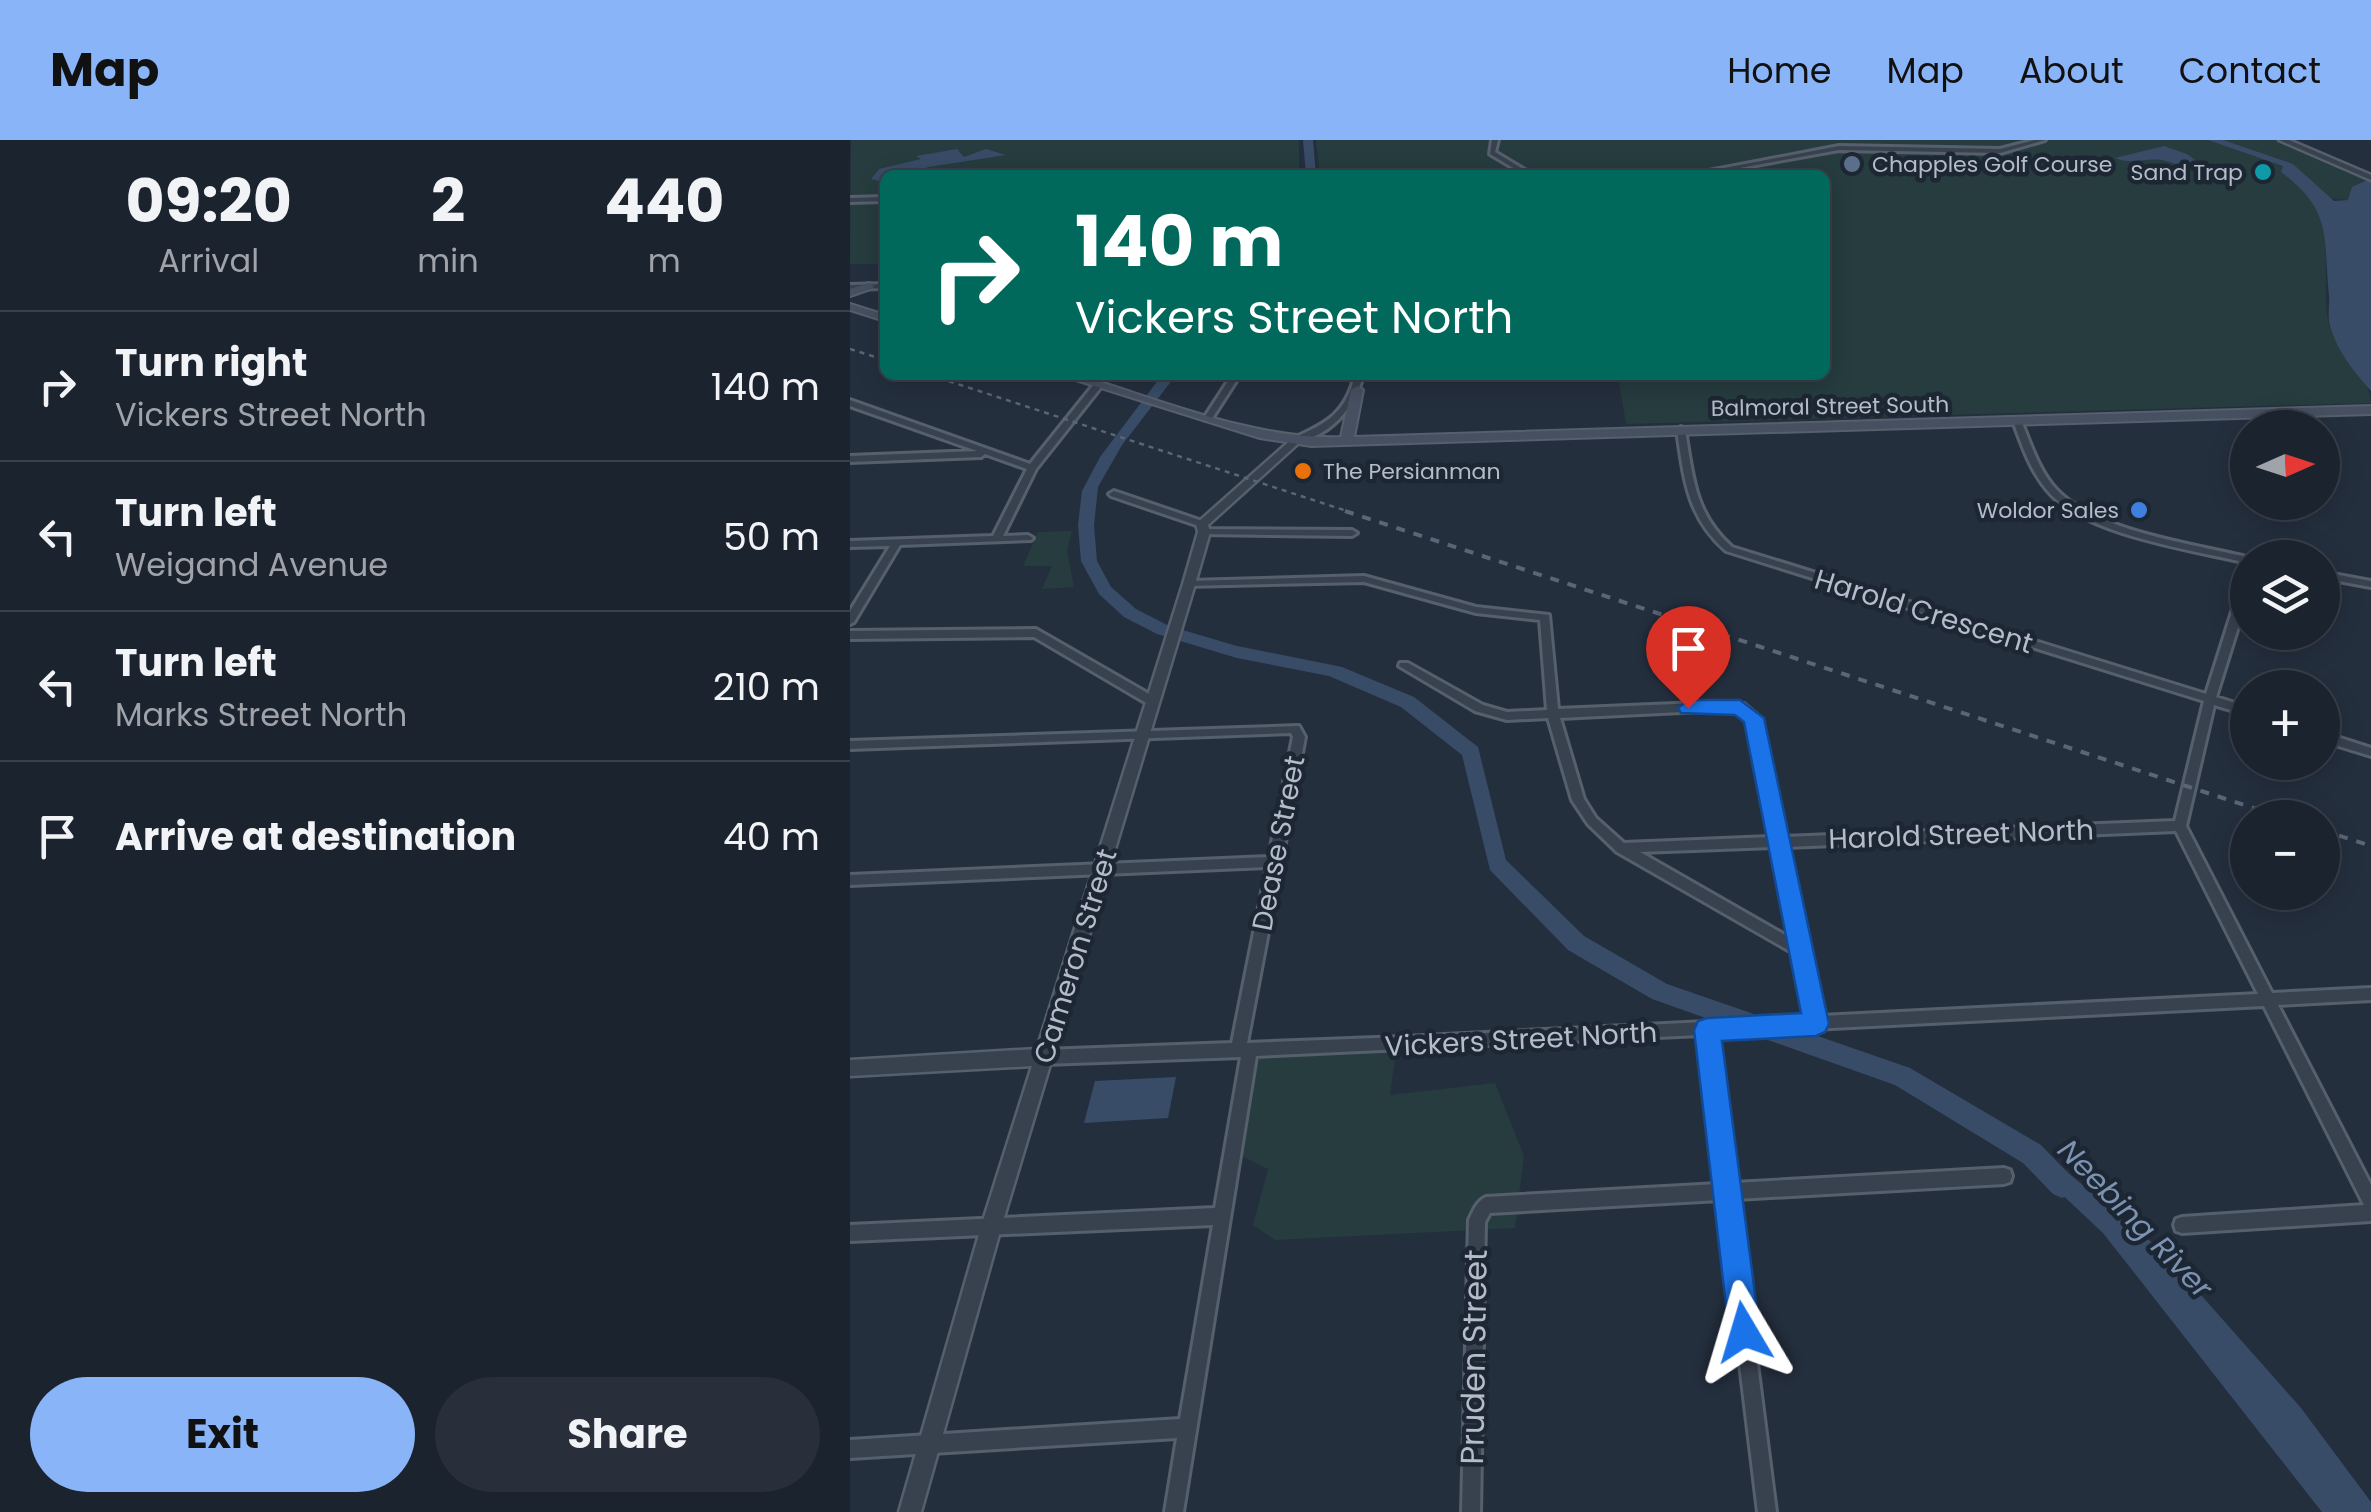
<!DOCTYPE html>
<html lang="en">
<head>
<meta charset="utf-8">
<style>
	:root { --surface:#1b232e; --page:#282f3a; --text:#f1f3f6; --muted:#a0a4aa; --line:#39404a; --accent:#8ab4f8 }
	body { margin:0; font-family:Poppins,sans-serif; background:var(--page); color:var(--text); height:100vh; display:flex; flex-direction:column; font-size:38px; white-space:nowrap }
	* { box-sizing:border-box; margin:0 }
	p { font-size:32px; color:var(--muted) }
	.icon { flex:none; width:55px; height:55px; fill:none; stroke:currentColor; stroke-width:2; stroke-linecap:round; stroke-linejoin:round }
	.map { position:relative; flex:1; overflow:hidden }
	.side { display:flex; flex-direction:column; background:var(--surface); width:850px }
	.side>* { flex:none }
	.guide { position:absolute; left:30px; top:30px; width:950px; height:210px; border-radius:15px; box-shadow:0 5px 25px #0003,0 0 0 2px var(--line); background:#00695c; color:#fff; overflow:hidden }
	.needle { width:65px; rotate:87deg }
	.tools { position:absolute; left:1380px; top:270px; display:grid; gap:20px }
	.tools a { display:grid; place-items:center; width:110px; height:110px; border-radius:50%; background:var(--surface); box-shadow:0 5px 25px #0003,0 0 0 2px var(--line); font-size:50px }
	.pin { position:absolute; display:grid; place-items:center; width:85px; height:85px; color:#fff; margin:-102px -42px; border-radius:50% 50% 50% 0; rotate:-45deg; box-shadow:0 0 10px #0007 }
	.pin .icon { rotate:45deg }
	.me { position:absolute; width:110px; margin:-55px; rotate:353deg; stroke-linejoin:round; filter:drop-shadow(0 0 8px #0008) }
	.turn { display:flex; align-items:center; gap:35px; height:210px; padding:0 30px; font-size:45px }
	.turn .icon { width:130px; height:130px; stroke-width:2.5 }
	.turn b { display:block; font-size:70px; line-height:85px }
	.eta { display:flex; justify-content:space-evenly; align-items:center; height:170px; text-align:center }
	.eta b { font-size:60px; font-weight:700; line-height:70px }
	.action { display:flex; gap:20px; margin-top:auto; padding:20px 30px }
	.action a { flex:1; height:115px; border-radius:60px; background:var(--accent); color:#111; font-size:40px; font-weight:700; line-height:115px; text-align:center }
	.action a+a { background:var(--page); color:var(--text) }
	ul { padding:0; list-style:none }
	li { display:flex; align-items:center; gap:30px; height:150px; padding:0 30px; border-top:2px solid var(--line) }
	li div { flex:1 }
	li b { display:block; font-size:38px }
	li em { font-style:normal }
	header { display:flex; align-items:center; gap:60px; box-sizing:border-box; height:140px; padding:0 50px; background:var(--accent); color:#111 }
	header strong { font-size:48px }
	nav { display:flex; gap:55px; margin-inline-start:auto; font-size:35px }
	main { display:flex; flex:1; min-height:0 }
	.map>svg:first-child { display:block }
	.green { fill:#263c3f }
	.water { fill:#394c67 }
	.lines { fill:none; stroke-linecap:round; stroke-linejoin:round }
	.river { fill:#394c67; fill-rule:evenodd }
	.minor-casing { stroke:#565f6c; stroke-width:6 }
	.tertiary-casing { stroke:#565f6c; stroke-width:5 }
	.secondary-casing { stroke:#565f6c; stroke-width:4 }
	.minor { fill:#38414e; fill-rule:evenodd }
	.tertiary { fill:#38414e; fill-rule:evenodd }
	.secondary { fill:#465061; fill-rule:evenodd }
	.rail-far1 { stroke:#5a6575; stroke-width:2.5; stroke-dasharray:5 5; stroke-linecap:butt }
	.rail { stroke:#5a6575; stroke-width:4; stroke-dasharray:9 9; stroke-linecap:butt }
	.route { fill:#1a73e8; stroke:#114b97; stroke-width:2.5 }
	.service-dot { fill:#5c6f8a; stroke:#1d2633; stroke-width:4 }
	.culture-dot { fill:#0f9aa8; stroke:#1d2633; stroke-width:4 }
	.food-dot { fill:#e8710a; stroke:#1d2633; stroke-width:4 }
	.shop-dot { fill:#3f7fe0; stroke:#1d2633; stroke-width:4 }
	.labels { text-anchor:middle; stroke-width:9; stroke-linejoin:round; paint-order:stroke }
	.far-poi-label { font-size:22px; fill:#b4bcc9; stroke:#1d2633; text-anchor:start }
	.far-street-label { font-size:22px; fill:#b4bcc9; stroke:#1d2633 }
	.street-label { font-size:28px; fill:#b4bcc9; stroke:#1d2633 }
	.water-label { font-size:30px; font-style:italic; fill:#7c92b1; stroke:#1d2633 }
	.near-street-label { font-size:32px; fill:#b4bcc9; stroke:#1d2633 }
</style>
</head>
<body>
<header>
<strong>Map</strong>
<nav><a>Home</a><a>Map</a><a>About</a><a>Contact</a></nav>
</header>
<main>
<section class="side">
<div class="eta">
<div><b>09:20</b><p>Arrival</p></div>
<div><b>2</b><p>min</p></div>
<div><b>440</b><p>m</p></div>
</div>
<ul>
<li><svg class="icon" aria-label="right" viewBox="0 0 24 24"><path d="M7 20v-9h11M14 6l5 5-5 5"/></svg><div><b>Turn right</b><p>Vickers Street North</p></div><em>140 m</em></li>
<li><svg class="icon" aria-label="left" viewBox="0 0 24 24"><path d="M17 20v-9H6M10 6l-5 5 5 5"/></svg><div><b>Turn left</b><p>Weigand Avenue</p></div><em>50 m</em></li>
<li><svg class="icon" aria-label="left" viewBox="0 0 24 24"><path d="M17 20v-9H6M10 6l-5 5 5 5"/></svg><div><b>Turn left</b><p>Marks Street North</p></div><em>210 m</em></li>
<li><svg class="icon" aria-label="arrive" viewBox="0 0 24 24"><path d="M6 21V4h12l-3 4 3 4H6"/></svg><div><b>Arrive at destination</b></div><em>40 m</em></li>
</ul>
<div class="action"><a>Exit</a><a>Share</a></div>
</section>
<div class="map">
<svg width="1521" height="1372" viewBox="0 0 1521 1372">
	<rect width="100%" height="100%" fill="#242f3e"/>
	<path class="green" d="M1 0H449V35H35V124H0Z
		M466 0H641L638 13 675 35H470Z
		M649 0H1188L1148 10 1005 6 831 35H687L647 15 643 9Z
		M1198 0H1425L1517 40 1509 43 1498 60 1461 57C1485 97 1471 136 1478 180 1483 210 1521 235 1521 263L776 284 768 235H975V35H850L984 12 1157 13Z
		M222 391 217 411 224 447 192 449 202 426H173L188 392Z
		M546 910 540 955 645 943 674 1016 665 1088 425 1100 403 1085 418 1029 390 1015 405 919Z"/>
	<path class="water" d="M1358 0H1373L1443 24 1484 61 1498 60 1502 47 1521 38V251C1504 232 1487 211 1480 186 1477 175 1480 165 1479 155 1473 96 1483 71 1431 32L1433 26Z
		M1314 6 1337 14 1357 29C1339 32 1332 25 1316 21 1298 16 1282 26 1265 18Z
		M107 9 114 17 136 9 156 15 78 27 62 35H35V53L30 51 29 41 21 39 29 29 71 19 66 16Z
		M326 937 318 978 234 983 245 941Z
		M1205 1022 1312 1111 1451 1268 1521 1362V1372H1472L1253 1093 1188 1032Z"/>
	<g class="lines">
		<path class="river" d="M453 0H463L466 35H456Z
			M312 235H326L272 305 248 347 244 385 247 421 261 447 286 469 319 486 387 506 492 527 564 557 628 607 656 720 734 796 817 844 1060 928 1191 1005 1221 1036 1225 1045 1221 1054 1212 1058 1203 1054 1173 1023 1045 945 802 859 718 810 640 730 612 615 551 567 479 536 387 518 307 494 274 477 249 454 231 421 228 385 232 351 250 317Z"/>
		<g class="minor-casing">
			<path id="minor" d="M642 0H648L645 12 683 35H675L640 14Z
				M1185 0H1195L1150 13 989 10 851 35H838L989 6 1150 9Z
				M35 57V61L0 62V58Z
				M35 144V148L0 149V145Z
				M382 235H390L361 280H355L354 278Z
				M505 235H513C505 268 479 298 444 302V298C477 283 496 273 505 235Z
				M248 242 252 245 251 247 186 329 153 396 178 395 183 398 181 400 50 405 4 482 0 484V471L40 406 0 407V401L143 396 177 329 135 314 131 317 0 322V316L127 311 0 266V260L180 324 245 243Z
				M1167 278 1171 281C1181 304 1189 331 1206 349 1245 392 1346 404 1400 418H1398V423C1343 410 1233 395 1197 350 1180 330 1172 305 1163 281Z
				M831 287 835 290C843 337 844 373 882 407L1356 554 1393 437 1398 434V455L1366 557 1398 567V575L1364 565 1336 686 1422 853 1521 848V860L1428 865 1521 1045V1081L1332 1093 1326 1091 1324 1085 1326 1079 1332 1077 1514 1065 1414 866 865 894 884 1043 1154 1028 1160 1030 1162 1036 1160 1042 1154 1044 886 1059 926 1372H908L870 1060 640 1073 635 1082 630 1372H612L619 1080C623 1071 627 1061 636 1057L868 1044 850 895 406 916 333 1372H315L327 1298 0 1318V1300L330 1279 363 1085 0 1101V1085L365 1068 391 917 194 924 189 922 187 917 189 912 194 910 382 903 417 727 0 745V735L419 717 443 597 441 593 0 609V601L449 586 455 597 397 903 553 897 957 877 945 814 767 712 738 684 722 660 698 578 657 580 625 571 549 526 550 523H558L633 565 657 572 697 570 690 480 626 473 514 442 335 446V442L339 441 514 436 626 467 699 475 708 569 872 562 894 564 907 575 934 697 1325 681 1354 561 876 411C837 377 834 338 827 290ZM872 570 887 571 898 580 921 697 774 703 746 678 734 659 710 578ZM1326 691 1408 854 971 876 936 707ZM923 707 942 799 790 712Z
				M264 351 355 382 357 384 352 387 349 386 261 356 259 354Z
				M354 389 502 390 507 393 502 396 351 394 349 392Z
				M1472 432 1521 441V447L1472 438Z
				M186 489 306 558 308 561 306 564H298L184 497 0 499V491Z
				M1472 592 1521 608V616L1472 601Z"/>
		</g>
		<g class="tertiary-casing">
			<path id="tertiary" d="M1429 0H1439L1521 35V40Z
				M443 298 452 300 358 385 360 392 345 444 152 1084 71 1372H49L132 1084 182 926 0 936V920L187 909 333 444 348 392 346 384Z"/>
		</g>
		<g class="secondary-casing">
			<path id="secondary" d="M19 143 24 146 23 148 0 156V149Z
				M0 164 35 175V181L0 170Z
				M210 235H228C311 260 405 300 491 297L501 250 507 246 513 250 504 297 1521 266V274L461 306 410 298Z"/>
		</g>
		<use href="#minor" class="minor"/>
		<use href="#tertiary" class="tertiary"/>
		<use href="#secondary" class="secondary"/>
		<path class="rail-far1" d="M0 209 35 220
			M80 235 503 373"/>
		<path class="rail" d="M495 371 1434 678
			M1472 690 1521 706"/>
	</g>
	<path class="route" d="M838 560H890L914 578 979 884 975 892 966 896 872 901 910 1192 906 1203 894 1208 883 1203 879 1192 844 890 848 881 857 878 951 873 894 582 885 575 831 573 828 568Z"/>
	<circle class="service-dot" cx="1002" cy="24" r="10"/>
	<circle class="culture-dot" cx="1413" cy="32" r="10"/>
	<circle class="food-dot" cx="453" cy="331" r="10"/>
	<circle class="shop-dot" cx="1289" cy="370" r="10"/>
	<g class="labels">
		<g class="far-poi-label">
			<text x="1022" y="32">Chapples Golf Course</text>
			<text x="1393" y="40" text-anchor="end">Sand Trap</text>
			<text x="473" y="339">The Persianman</text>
			<text x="1269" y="378" text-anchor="end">Woldor Sales</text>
		</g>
		<g class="far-street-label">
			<text transform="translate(980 266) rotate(-1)" y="8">Balmoral Street South</text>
		</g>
		<g class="street-label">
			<text transform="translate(1074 471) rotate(17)" y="10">Harold Crescent</text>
			<text transform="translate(1111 694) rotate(-2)" y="10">Harold Street North</text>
			<text transform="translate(428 703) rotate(-79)" y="10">Dease Street</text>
			<text transform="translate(225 816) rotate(-73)" y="10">Cameron Street</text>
			<text transform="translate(671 899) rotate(-3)" y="10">Vickers Street North</text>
		</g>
		<g class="water-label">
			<text transform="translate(1285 1079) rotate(46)" y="10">Neebing River</text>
		</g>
		<g class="near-street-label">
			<text transform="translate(624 1217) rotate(-89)" y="11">Pruden Street</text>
		</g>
	</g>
</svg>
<div class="tools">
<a><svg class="needle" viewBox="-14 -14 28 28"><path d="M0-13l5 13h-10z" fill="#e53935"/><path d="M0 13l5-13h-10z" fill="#a0a4aa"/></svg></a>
<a><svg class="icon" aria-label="layers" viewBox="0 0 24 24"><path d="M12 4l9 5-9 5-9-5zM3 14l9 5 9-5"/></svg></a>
<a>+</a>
<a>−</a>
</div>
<div class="pin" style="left:838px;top:568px;background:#d93025"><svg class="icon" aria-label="arrive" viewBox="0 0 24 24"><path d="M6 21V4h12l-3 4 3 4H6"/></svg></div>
<svg class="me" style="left:894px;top:1192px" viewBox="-20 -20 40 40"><path d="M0-17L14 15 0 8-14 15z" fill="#1a73e8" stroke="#fff" stroke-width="4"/></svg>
<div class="guide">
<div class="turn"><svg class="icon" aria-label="right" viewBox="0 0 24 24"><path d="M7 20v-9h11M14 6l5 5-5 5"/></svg><div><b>140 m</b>Vickers Street North</div></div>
</div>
</div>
</main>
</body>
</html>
